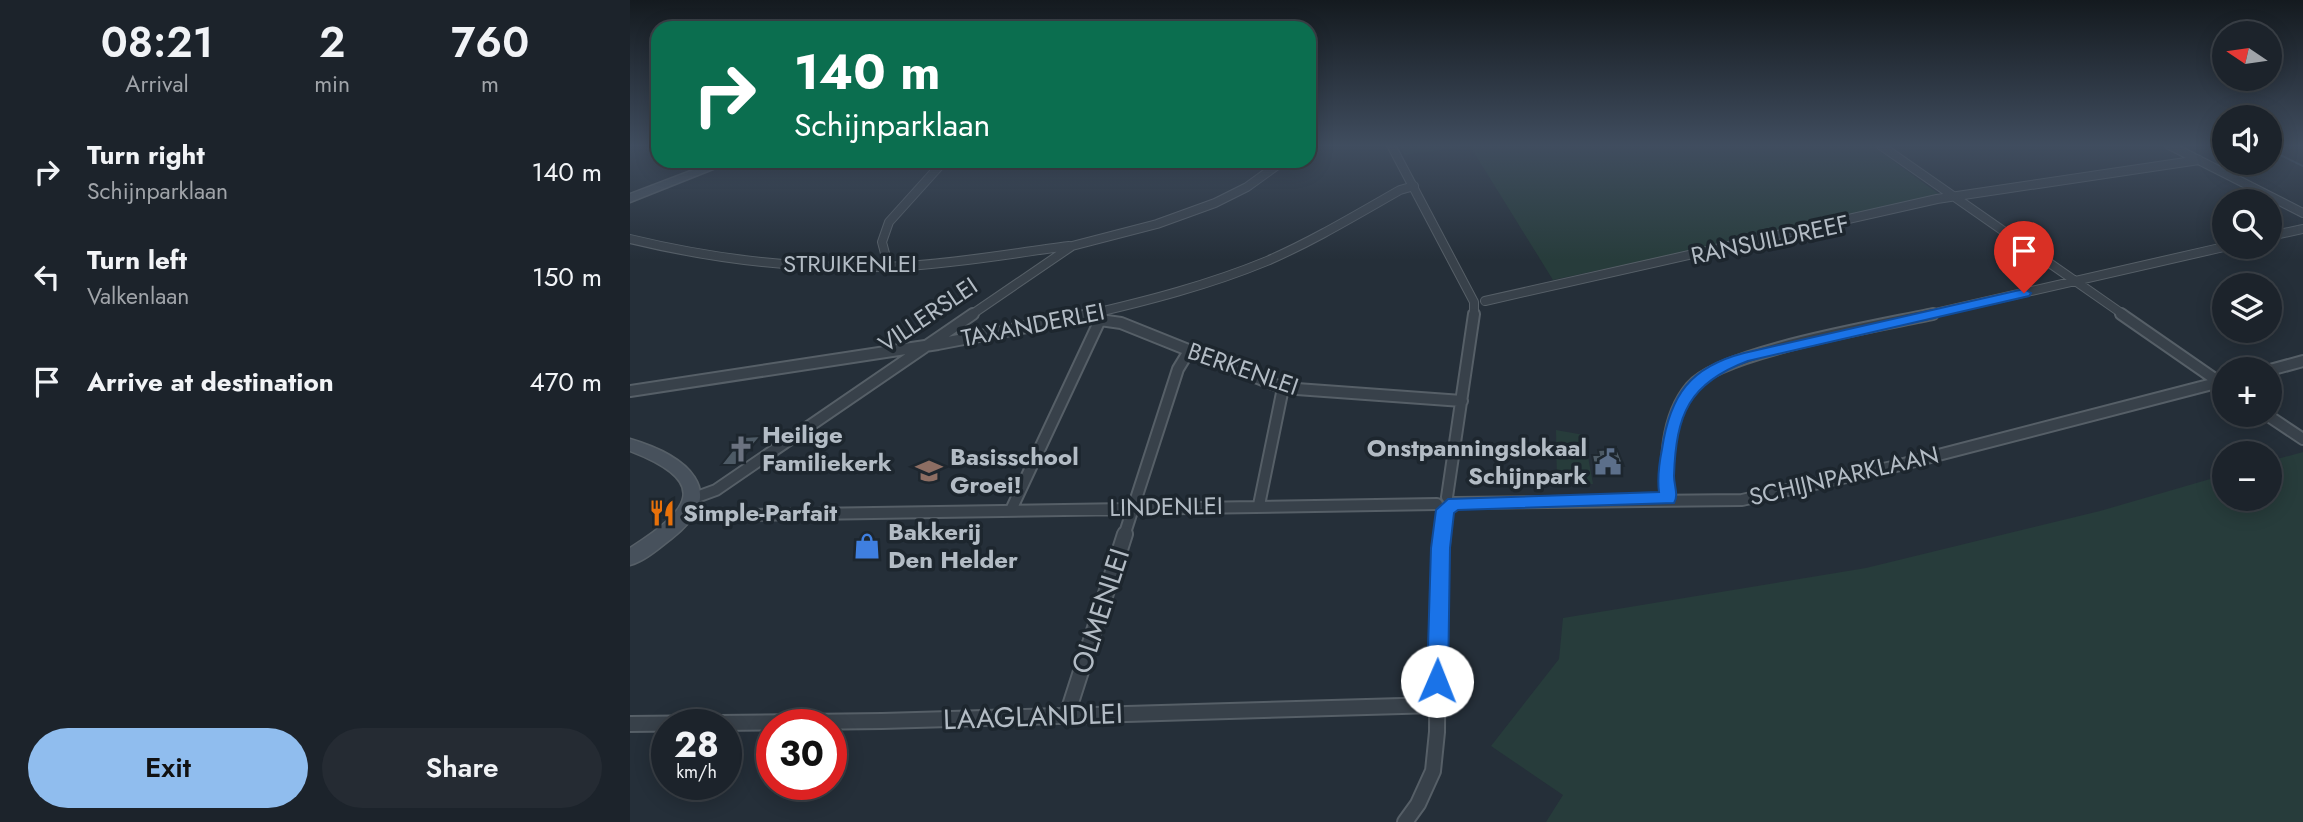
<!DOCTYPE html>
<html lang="en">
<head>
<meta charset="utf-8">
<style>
	:root { --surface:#1c232b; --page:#252b33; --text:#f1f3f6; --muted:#a0a4a9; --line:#3a4047; --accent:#90bdee }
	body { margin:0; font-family:Jost,sans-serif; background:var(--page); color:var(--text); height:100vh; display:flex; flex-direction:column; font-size:26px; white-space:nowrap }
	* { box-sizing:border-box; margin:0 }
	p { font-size:23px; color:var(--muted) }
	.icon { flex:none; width:38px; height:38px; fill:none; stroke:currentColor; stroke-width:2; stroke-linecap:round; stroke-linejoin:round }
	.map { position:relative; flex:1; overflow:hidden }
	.panel { display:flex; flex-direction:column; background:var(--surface); width:630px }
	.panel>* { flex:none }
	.top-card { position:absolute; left:21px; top:21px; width:665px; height:147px; border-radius:21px; box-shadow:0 4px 18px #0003,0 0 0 2px var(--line); background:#0b6e4f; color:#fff; overflow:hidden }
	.needle { width:46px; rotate:283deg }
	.fabs { position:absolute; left:1582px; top:21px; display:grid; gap:14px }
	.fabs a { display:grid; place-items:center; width:70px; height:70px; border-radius:50%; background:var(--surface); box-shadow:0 4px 18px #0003,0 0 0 2px var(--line); font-size:35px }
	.speed { position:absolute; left:21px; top:709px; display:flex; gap:14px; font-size:35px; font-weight:700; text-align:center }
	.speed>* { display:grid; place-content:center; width:91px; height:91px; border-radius:50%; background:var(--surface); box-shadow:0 4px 18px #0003,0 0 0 2px var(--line); line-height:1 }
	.speed small { font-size:18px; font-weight:400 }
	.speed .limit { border:10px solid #d22; background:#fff; color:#111 }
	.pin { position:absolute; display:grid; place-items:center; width:60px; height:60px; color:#fff; margin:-72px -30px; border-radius:50% 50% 50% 0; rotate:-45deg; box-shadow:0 0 7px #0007 }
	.pin .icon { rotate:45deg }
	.me { position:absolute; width:77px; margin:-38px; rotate:1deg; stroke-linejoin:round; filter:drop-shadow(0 0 5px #0008) }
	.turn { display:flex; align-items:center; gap:24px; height:147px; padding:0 28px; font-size:32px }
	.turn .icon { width:91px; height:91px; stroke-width:2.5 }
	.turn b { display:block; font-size:49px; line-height:60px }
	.eta { display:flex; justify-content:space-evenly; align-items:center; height:119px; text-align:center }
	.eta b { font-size:42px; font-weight:600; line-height:49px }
	.action { display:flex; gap:14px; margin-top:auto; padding:14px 28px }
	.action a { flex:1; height:80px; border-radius:42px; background:var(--accent); color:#111; font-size:28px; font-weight:600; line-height:80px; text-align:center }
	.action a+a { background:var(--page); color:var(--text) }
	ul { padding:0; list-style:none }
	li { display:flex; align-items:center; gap:21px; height:105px; padding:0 28px }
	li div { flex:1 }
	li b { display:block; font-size:26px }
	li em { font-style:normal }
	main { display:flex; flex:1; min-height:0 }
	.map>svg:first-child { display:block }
	.green { fill:#273c3b }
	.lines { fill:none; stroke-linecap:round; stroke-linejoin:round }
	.stream { stroke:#3a4d5f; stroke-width:2 }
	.building { fill:#4d5a65; stroke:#1f2830; stroke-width:2 }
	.street-far2-casing { stroke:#565f67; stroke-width:10 }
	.street-far1-casing { stroke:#565f67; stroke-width:14 }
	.street-casing { stroke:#565f67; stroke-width:18 }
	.secondary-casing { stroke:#565f67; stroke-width:3 }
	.street-far2 { stroke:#38414a; stroke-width:8 }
	.street-far1 { stroke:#38414a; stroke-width:10 }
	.street { stroke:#38414a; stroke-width:14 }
	.secondary { fill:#47515c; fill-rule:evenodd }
	.route { fill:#1a73e8; stroke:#114b97; stroke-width:2 }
	.labels { text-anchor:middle; stroke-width:7; stroke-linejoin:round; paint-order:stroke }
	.street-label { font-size:24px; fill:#b3bcc5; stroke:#1d262e }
	.poi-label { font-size:24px; font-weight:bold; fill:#b3bcc5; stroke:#1d262e; text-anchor:start }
	.near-street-label { font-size:28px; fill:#b3bcc5; stroke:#1d262e }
</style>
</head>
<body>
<main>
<section class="panel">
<div class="eta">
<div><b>08:21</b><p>Arrival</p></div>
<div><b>2</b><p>min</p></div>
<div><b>760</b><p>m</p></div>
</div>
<ul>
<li><svg class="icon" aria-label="right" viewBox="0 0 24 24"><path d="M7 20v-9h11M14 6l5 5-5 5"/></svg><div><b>Turn right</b><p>Schijnparklaan</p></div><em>140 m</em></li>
<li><svg class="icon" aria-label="left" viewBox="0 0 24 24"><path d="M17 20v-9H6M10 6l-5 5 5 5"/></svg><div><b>Turn left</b><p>Valkenlaan</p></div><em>150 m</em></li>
<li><svg class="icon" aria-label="arrive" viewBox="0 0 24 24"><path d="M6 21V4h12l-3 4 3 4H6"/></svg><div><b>Arrive at destination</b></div><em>470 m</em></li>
</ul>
<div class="action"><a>Exit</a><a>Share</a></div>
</section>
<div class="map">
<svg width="1673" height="822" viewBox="0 0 1673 822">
	<rect width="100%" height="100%" fill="#252f39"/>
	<path class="green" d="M769 145H1241L1313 197 923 280 840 146 774 155Z
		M926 430 954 435 963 484H927Z
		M1673 452V822H916L933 795 861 746 929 659 933 618 1236 568 1470 511 1594 475V499H1640V461Z"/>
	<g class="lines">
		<path class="stream" d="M1640 150 1673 166"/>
	</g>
	<path class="building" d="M131 436 106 465H91L113 437Z
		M987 449 994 466H987L989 473 966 475 962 455H969L968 450Z"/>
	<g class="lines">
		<g class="street-far2-casing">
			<path id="street-far2" d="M761 145 844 302V315
				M1250 145 1494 315
				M1539 145 1673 213
				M312 164 326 161
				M1640 236 1673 229
				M0 239C91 261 182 271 275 266 330 263 384 253 439 246
				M253 267 257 261 252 242 259 222 314 161
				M855 301 1307 199 1569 160
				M341 315 442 246 527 224 585 203 617 187 653 161
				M456 315C517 301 579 285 637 261 683 241 726 215 770 190L784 186
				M1296 315 1594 247"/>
		</g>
		<g class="street-far1-casing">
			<path id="street-far1" d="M1491 314 1592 384
				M470 320 491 323 653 388 832 401
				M1640 370 1673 361
				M0 391 308 344 464 314
				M1637 415 1673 439
				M817 497 844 314
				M64 498 86 490 343 314
				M1038 499C1035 462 1036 417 1061 387 1089 352 1253 325 1303 314
				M824 503 1112 500 1262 467 1594 381
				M629 505 653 388
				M381 510 470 320 469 316
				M55 516 807 504
				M494 536 548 369 559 351
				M813 536 815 510"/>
		</g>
		<g class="street-casing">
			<path id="street" d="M437 715 495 534
				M0 724 252 721 807 705
				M775 822 788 804 803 771 807 732 808 586 813 534"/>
		</g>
		<g class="secondary-casing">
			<path id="secondary" d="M87 161H103L0 202V194Z
				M0 439C55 455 103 491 41 539 29 548 15 561 0 565V548C59 510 83 483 0 451Z"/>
		</g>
		<use href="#street-far2" class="street-far2"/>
		<use href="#street-far1" class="street-far1"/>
		<use href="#street" class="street"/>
		<use href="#secondary" class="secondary"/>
	</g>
	<linearGradient id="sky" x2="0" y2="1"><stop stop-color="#141a1f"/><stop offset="0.56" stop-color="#404d5f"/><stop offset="1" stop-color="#404d5f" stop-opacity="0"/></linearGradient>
	<rect width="1673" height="260" fill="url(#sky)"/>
	<path class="route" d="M1394 289 1401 293 1399 296 1118 361C1059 383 1046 414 1044 476 1044 486 1049 495 1044 503L828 510 824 513 820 548 818 681 815 688 807 690 800 688 797 681 801 548 806 510 818 499 1029 492C1027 477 1029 464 1032 449 1040 395 1060 367 1114 353Z"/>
	<defs>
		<g id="church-bare" transform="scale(2.1)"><path d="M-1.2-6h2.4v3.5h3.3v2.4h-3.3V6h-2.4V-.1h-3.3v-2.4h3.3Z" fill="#6b7280" stroke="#1d262e" stroke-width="2.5" paint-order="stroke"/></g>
		<g id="civic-bare" transform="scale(2.1)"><path d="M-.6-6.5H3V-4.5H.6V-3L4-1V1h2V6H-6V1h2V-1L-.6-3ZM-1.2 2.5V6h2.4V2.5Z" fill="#5c6f8a" stroke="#1d262e" stroke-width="2.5" paint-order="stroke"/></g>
		<g id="school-bare" transform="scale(2.1)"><path d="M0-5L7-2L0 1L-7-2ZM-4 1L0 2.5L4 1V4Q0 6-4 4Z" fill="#8d6e63" stroke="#1d262e" stroke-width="2.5" paint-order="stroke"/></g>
		<g id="restaurant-bare" transform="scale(2.1)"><path d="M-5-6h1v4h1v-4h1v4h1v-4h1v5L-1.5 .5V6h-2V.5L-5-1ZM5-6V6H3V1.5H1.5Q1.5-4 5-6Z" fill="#e8710a" stroke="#1d262e" stroke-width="2.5" paint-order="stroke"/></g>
		<g id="shop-bare" transform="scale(2.1)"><path d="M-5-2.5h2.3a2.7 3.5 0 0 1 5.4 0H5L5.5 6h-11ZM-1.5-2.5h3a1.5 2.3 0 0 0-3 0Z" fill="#3f7fe0" stroke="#1d262e" stroke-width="2.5" paint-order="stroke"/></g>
	</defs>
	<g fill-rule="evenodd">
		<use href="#church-bare" x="111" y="449"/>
		<use href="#civic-bare" x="978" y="462"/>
		<use href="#school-bare" x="299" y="471"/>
		<use href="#restaurant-bare" x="32" y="513"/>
		<use href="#shop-bare" x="237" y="546"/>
	</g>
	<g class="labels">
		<g class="street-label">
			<text transform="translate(1140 240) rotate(-12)" y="8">RANSUILDREEF</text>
			<text x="220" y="272">STRUIKENLEI</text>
			<text transform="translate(298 315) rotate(-34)" y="8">VILLERSLEI</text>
			<text transform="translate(403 325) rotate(-11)" y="8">TAXANDERLEI</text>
			<text transform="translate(613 369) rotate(19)" y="8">BERKENLEI</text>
			<text transform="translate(1214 476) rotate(-13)" y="8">SCHIJNPARKLAAN</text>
			<text transform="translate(536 507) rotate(-1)" y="8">LINDENLEI</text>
		</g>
		<g class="poi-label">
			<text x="132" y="443">Heilige<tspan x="132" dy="28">Familiekerk</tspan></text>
			<text x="957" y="456" text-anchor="end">Onstpanningslokaal<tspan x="957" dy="28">Schijnpark</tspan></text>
			<text x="320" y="465">Basisschool<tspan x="320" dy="28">Groei!</tspan></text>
			<text x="53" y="521">Simple-Parfait</text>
			<text x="258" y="540">Bakkerij<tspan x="258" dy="28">Den Helder</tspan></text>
		</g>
		<g class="near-street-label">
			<text transform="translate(470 611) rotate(-72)" y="10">OLMENLEI</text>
			<text transform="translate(403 716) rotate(-2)" y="10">LAAGLANDLEI</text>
		</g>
	</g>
</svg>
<div class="fabs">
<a><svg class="needle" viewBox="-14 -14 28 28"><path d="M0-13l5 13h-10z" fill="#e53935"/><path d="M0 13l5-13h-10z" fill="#a0a4a9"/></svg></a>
<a><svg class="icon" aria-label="sound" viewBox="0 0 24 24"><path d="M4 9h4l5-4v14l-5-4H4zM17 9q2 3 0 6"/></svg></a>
<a><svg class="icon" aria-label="search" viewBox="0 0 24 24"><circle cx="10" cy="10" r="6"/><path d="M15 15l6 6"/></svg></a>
<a><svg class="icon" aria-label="layers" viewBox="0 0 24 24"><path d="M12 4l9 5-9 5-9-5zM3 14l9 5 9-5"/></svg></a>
<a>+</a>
<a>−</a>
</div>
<div class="speed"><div>28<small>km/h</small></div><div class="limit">30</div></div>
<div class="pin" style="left:1394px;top:293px;background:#d93025"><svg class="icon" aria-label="arrive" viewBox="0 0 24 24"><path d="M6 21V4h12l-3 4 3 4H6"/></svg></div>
<svg class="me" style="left:807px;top:681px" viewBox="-20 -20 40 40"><circle r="19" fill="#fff"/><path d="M0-13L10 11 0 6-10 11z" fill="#1a73e8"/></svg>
<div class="top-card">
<div class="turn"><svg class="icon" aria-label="right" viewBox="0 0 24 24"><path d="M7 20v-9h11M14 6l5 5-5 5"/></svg><div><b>140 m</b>Schijnparklaan</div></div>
</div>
</div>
</main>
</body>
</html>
